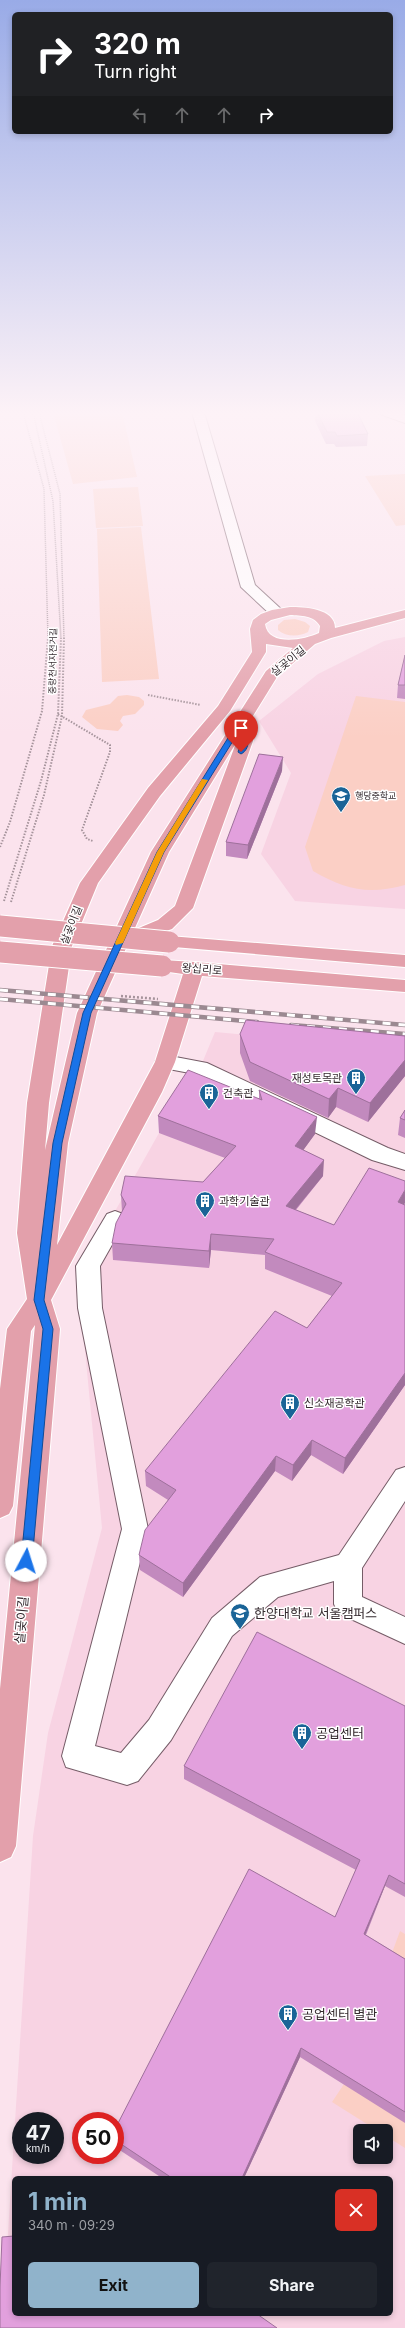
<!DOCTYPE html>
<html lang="en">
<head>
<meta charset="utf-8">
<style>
	:root { --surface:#171b24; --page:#20242c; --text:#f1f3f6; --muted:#9ea1a6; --accent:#90b3cb }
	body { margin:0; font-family:Inter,"Noto Sans KR",sans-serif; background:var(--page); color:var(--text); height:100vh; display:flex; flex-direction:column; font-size:15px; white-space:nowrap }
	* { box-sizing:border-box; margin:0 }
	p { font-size:13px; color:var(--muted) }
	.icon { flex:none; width:22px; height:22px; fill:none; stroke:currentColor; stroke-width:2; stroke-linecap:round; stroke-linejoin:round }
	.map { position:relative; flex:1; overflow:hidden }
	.drawer { position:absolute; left:12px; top:2176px; width:381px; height:140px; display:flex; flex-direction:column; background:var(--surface); border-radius:6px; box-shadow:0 2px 6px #0003 }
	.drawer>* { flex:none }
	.guide { position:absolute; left:12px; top:12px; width:381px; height:122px; border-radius:6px; box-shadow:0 2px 6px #0003; background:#202124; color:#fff; overflow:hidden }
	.fabs { position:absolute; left:353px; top:2124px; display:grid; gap:8px }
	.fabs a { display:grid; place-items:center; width:40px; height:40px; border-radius:6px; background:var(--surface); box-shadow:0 2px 6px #0003; font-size:20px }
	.speed { position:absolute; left:12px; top:2112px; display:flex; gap:8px; font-size:20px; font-weight:700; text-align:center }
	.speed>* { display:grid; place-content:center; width:52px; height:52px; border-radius:50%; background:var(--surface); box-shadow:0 2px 6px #0003; line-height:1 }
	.speed small { font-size:10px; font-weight:400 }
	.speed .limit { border:6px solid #d22; background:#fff; color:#111 }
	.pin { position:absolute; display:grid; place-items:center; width:34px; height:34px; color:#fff; margin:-41px -17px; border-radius:50% 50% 50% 0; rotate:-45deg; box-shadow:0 0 4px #0007 }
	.pin .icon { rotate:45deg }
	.me { position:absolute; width:44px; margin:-22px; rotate:5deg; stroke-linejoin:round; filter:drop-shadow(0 0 3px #0008) }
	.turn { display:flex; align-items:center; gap:14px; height:84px; padding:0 16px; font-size:18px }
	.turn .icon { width:52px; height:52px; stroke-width:2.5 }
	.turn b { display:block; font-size:28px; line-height:34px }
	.lanes { display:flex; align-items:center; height:38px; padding:0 16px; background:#0003; justify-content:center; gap:20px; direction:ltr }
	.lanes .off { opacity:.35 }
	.round { display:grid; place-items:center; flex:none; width:42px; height:42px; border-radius:6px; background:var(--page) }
	.head { display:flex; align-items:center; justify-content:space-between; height:68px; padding:0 16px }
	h1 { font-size:24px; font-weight:700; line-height:30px; color:var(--accent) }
	.action { display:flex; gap:8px; margin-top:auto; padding:8px 16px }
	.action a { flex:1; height:46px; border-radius:6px; background:var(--accent); color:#111; font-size:16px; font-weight:700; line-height:46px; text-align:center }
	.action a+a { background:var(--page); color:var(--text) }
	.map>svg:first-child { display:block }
	.built { fill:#f8d3e3; fill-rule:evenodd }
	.green { fill:#fbcfc5 }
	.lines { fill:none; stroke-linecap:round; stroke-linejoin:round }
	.minor-casing { stroke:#755c67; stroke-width:2 }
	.major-casing { stroke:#fff; stroke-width:2 }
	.path-far2 { stroke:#a5939b; stroke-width:1.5; stroke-dasharray:1 1; stroke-linecap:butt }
	.path-far1 { stroke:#a5939b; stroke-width:2; stroke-dasharray:1.5 1.5; stroke-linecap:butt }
	.path { stroke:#a5939b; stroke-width:2.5; stroke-dasharray:2 2; stroke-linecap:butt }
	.minor { fill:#fff; fill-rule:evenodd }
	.major { fill:#e3a0ab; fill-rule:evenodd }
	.rail-casing { stroke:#9b8991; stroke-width:4.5 }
	.rail { stroke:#fff; stroke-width:3; stroke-dasharray:8; stroke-linecap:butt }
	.major-bridge-casing { stroke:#fff; stroke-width:23; stroke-linecap:butt }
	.major-bridge { stroke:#e3a0ab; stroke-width:21 }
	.wall { fill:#c28abe }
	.shaded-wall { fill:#9e709b }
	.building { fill:#e2a0dd; stroke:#9e709b }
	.route { fill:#1a73e8; stroke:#114b97 }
	.slow { fill:#f59e0b }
	.labels { text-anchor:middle; stroke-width:3; stroke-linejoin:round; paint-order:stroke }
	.far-street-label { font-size:9px; fill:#362b30; stroke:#fff }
	.far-poi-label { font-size:9px; fill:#362b30; stroke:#fff; text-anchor:start }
	.street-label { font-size:11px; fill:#362b30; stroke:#fff }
	.poi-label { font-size:11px; fill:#362b30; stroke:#fff; text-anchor:start }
	.near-poi-label { font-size:13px; fill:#362b30; stroke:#fff; text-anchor:start }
	.near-street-label { font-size:13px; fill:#362b30; stroke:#fff }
</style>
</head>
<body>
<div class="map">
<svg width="405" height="2328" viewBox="0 0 405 2328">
	<rect width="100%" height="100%" fill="#fbe3ed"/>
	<path class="built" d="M405 637V909L295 901 261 854 291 773 259 721 318 674 384 641Z
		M215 1032 405 1049V2328H2L33 1836 48 1733 102 1528 78 1277 159 1133 200 1068ZM21 2121H55V2155H21ZM81 2121H115V2155H81ZM360 2131H386V2157H360ZM14 2178H391V2314H14Z"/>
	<path class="green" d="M53 412H122L137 477 73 484Z
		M405 474V525L396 526 365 476Z
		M138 487 143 526 96 528 93 489Z
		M141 527 159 679 102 682 97 529Z
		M295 619 305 622 310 626 308 632C299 637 286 637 278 630V625L284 620Z
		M127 695 139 697 144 701V705L135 714 123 716 120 721 123 725 118 731 97 729 82 717 86 710 110 704 118 696Z
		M356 696 405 702V885C368 895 346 890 313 871L305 847Z
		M400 1931 405 1934V1971L389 1961Z
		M344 2084 405 2122V2148L386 2136V2131H378L332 2102Z"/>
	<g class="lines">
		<g class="minor-casing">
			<path id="minor" d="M192 412H204L255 585 281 609 283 612 281 615H271L241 587Z
				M378 412H396L405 415V423L380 414Z
				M165 1055 207 1063 388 1148 405 1154V1170L372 1160 195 1074 158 1067 155 1062 158 1057Z
				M115 1211 123 1214 126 1220 100 1266 102 1308 148 1529 95 1746 121 1753 149 1720 212 1618 260 1577 339 1555 396 1470 405 1467V1501L362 1568V1597L405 1617V1644L338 1613 334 1604V1581L278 1597 232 1636 171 1740 138 1781 127 1785 66 1767 62 1756 122 1529 78 1308 76 1266 107 1214Z"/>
		</g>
		<g class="major-casing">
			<path id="major" d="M290 607C303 607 335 608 335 628L405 610V618L331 638 315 644 277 677 251 719 253 741 193 908 172 929 128 944 97 1013 68 1143 57 1245 155 1062 183 974 155 970 152 966 155 962 162 960 195 962 405 980V992L202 976 175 1062 162 1092 51 1300 60 1329 16 1846 11 1857 0 1862V1689L35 1325 31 1331 13 1506 9 1514 0 1518V1389L7 1329 27 1299 17 1233 27 1103 52 946 80 883 148 788 218 706 252 652 250 629 253 620 261 614 272 610ZM290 615C301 616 314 615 320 626L319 633C304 640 268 647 265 624L271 620ZM266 644 293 648 266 671 151 852 77 1013 45 1150 49 1103 72 946 98 883 160 796 230 711 266 652ZM236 743 175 906 158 920 134 930 169 852Z
				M169 936 405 955V967L162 946 160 942 162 938Z"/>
		</g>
		<path class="path-far2" d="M23 412 44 489 48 639
			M33 412 53 501 61 639
			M39 412 60 494 64 639"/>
		<path class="path-far1" d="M148 695 201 705
			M58 714 110 745V752L82 830 87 839 93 841
			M0 847 10 822 42 711 48 638
			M4 901 41 781 58 714 61 638
			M11 902 44 795 62 716 64 638"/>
		<path class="path" d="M121 996 158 999"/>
		<use href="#minor" class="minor"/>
		<use href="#major" class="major"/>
		<g class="rail-casing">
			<path id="rail" d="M0 990 405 1025
				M0 999 257 1022
				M291 1025 405 1034"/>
		</g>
		<use href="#rail" class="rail"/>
		<g class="major-bridge-casing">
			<path id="major-bridge" d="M0 926 169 942
				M0 952 162 966"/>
		</g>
		<use href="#major-bridge" class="major-bridge"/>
	</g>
	<path class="wall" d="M316 412H357L368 434 367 446 336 447 334 444H326L315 421Z
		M405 655V699L397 698 398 685Z
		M282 771 247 859 226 856V842Z
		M240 1034 405 1036V1076L368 1122 336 1107 328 1118 250 1081 240 1053Z
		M259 1090 315 1134 303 1150 323 1176 296 1210 334 1225 405 1203 404 1204 405 1205V1385L343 1474 311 1455 292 1481 275 1471 183 1597 140 1570 139 1555 168 1500 146 1486 145 1471 307 1328 332 1296 265 1269V1255L211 1250 209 1268 113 1260 112 1243 122 1212 121 1195 203 1182 225 1158 159 1133 158 1116 259 1098Z
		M405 1110V1138L398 1135 400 1118Z
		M405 1706V1897L385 1886 366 1935 405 1959V2123L300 2057 244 2178H162L115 2147V2129L335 1917 356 1870 184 1779V1766Z"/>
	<path class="shaded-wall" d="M283 757 282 771 247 859 248 845Z
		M405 1060V1076L368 1122 370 1103Z
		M338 1088 336 1107 328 1118 329 1099Z
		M317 1117 315 1134 294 1163 295 1146Z
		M324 1160 323 1176 285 1222 286 1206Z
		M405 1190V1203L396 1218 398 1202Z
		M211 1234V1250L209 1268V1251Z
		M405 1373V1385L343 1474 345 1458Z
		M312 1440 311 1455 292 1481 293 1465Z
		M276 1456 275 1471 183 1597V1583Z
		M389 1875 385 1886 361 1945 364 1934Z
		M301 2048 300 2057 244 2178H242Z"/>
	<path class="building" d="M317 412H357L368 434 337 436 335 432H327Z
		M405 655V685H398Z
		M259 754 283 757 248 845 226 842Z
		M246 1020 405 1036V1060L370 1103 338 1088 329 1099 250 1062 240 1034Z
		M188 1070 262 1100 259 1090 317 1117 295 1146 324 1160 286 1206 334 1225 369 1168 405 1181V1190L398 1202 405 1205V1373L345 1458 312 1440 293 1465 276 1456 183 1583 139 1555 145 1530 176 1490 145 1471 275 1311 307 1328 342 1283 265 1252 274 1239 211 1234 209 1251 112 1243 116 1223 126 1204 121 1195 125 1176 203 1182 236 1146 158 1116Z
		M405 1110V1120L400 1118Z
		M257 1632 405 1706V1884L389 1875 364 1934 405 1959V2112L301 2048 242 2178H172L115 2140V2129L249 1869 335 1917 360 1860 184 1766Z
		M14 2236V2314H257L277 2328H0V2287L2 2237Z"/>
	<linearGradient id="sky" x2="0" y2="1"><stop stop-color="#99abe7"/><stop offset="0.56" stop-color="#fdf2f7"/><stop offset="1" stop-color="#fdf2f7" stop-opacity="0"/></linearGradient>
	<rect width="405" height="738" fill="url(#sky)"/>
	<path class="route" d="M241 717 246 718C247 729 253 748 241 754L238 752 242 741 241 728 164 852 91 1013 62 1143 44 1300 53 1329 32 1561 26 1567 21 1561 43 1329 34 1300 53 1143 83 1013 157 852Z"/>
	<path class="slow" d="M202 779 208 780 164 852 123 943 116 945 115 943 157 852Z"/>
	<defs>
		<g id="school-pin" transform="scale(1)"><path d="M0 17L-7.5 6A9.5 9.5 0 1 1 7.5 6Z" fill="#1a6497" stroke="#fff"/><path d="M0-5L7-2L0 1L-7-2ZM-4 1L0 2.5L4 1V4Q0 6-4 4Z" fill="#fff"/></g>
		<g id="building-pin" transform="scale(1)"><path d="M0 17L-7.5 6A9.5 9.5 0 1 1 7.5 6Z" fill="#1a6497" stroke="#fff"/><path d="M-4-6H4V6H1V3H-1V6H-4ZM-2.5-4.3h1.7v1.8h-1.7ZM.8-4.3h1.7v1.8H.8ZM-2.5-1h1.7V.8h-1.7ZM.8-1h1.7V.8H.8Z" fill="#fff"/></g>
		<g id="university-pin" transform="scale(1)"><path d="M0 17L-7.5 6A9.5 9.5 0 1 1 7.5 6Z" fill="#1a6497" stroke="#fff"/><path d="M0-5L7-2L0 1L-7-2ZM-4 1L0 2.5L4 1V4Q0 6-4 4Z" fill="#fff"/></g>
	</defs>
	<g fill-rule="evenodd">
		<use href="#school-pin" x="341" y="796"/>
		<use href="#building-pin" x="356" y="1078"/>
		<use href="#building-pin" x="209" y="1093"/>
		<use href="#building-pin" x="205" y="1201"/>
		<use href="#building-pin" x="290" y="1403"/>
		<use href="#university-pin" x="240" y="1613"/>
		<use href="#building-pin" x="302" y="1733"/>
		<use href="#building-pin" x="288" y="2014"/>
	</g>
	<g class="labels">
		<g class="far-street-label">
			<text transform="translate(53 661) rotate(-89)" y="3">중랑천서자전거길</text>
		</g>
		<g class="far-poi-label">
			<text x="355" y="799">행당중학교</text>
		</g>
		<g class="street-label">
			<text transform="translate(288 661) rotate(-39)" y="4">살곶이길</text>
			<text transform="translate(71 925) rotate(-68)" y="4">살곶이길</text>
			<text transform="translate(202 969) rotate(5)" y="4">왕십리로</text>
		</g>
		<g class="poi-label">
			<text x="342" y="1082" text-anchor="end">재성토목관</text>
			<text x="223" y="1097">건축관</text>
			<text x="219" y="1205">과학기술관</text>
			<text x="304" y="1407">신소재공학관</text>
		</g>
		<g class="near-poi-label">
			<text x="254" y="1618">한양대학교 서울캠퍼스</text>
			<text x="316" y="1738">공업센터</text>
			<text x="302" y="2019">공업센터 별관</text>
		</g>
		<g class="near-street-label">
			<text transform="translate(21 1620) rotate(-85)" y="5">살곶이길</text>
		</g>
	</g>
</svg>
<div class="fabs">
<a><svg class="icon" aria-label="sound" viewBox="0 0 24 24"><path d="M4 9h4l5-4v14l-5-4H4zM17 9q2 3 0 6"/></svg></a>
</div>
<div class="speed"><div>47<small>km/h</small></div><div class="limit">50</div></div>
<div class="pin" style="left:241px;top:752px;background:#d93025"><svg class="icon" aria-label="arrive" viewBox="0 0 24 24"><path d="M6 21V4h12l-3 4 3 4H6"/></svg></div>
<svg class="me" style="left:26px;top:1561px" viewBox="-20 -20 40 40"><circle r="19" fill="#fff"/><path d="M0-13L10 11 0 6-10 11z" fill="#1a73e8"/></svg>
<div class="guide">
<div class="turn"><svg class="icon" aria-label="right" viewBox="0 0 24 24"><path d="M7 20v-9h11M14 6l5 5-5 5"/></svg><div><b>320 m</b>Turn right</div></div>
<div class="lanes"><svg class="icon off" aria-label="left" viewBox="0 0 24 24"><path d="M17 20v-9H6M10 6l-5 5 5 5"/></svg><svg class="icon off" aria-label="ahead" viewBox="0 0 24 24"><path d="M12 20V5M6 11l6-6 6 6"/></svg><svg class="icon off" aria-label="ahead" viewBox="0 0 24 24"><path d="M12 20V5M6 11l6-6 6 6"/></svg><svg class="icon" aria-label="right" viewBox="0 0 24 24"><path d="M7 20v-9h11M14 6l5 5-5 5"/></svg></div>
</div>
<section class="drawer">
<div class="head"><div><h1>1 min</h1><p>340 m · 09:29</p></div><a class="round" style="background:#d93025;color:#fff"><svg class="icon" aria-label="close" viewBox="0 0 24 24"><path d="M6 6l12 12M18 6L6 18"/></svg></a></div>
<div class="action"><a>Exit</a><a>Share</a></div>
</section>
</div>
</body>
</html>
